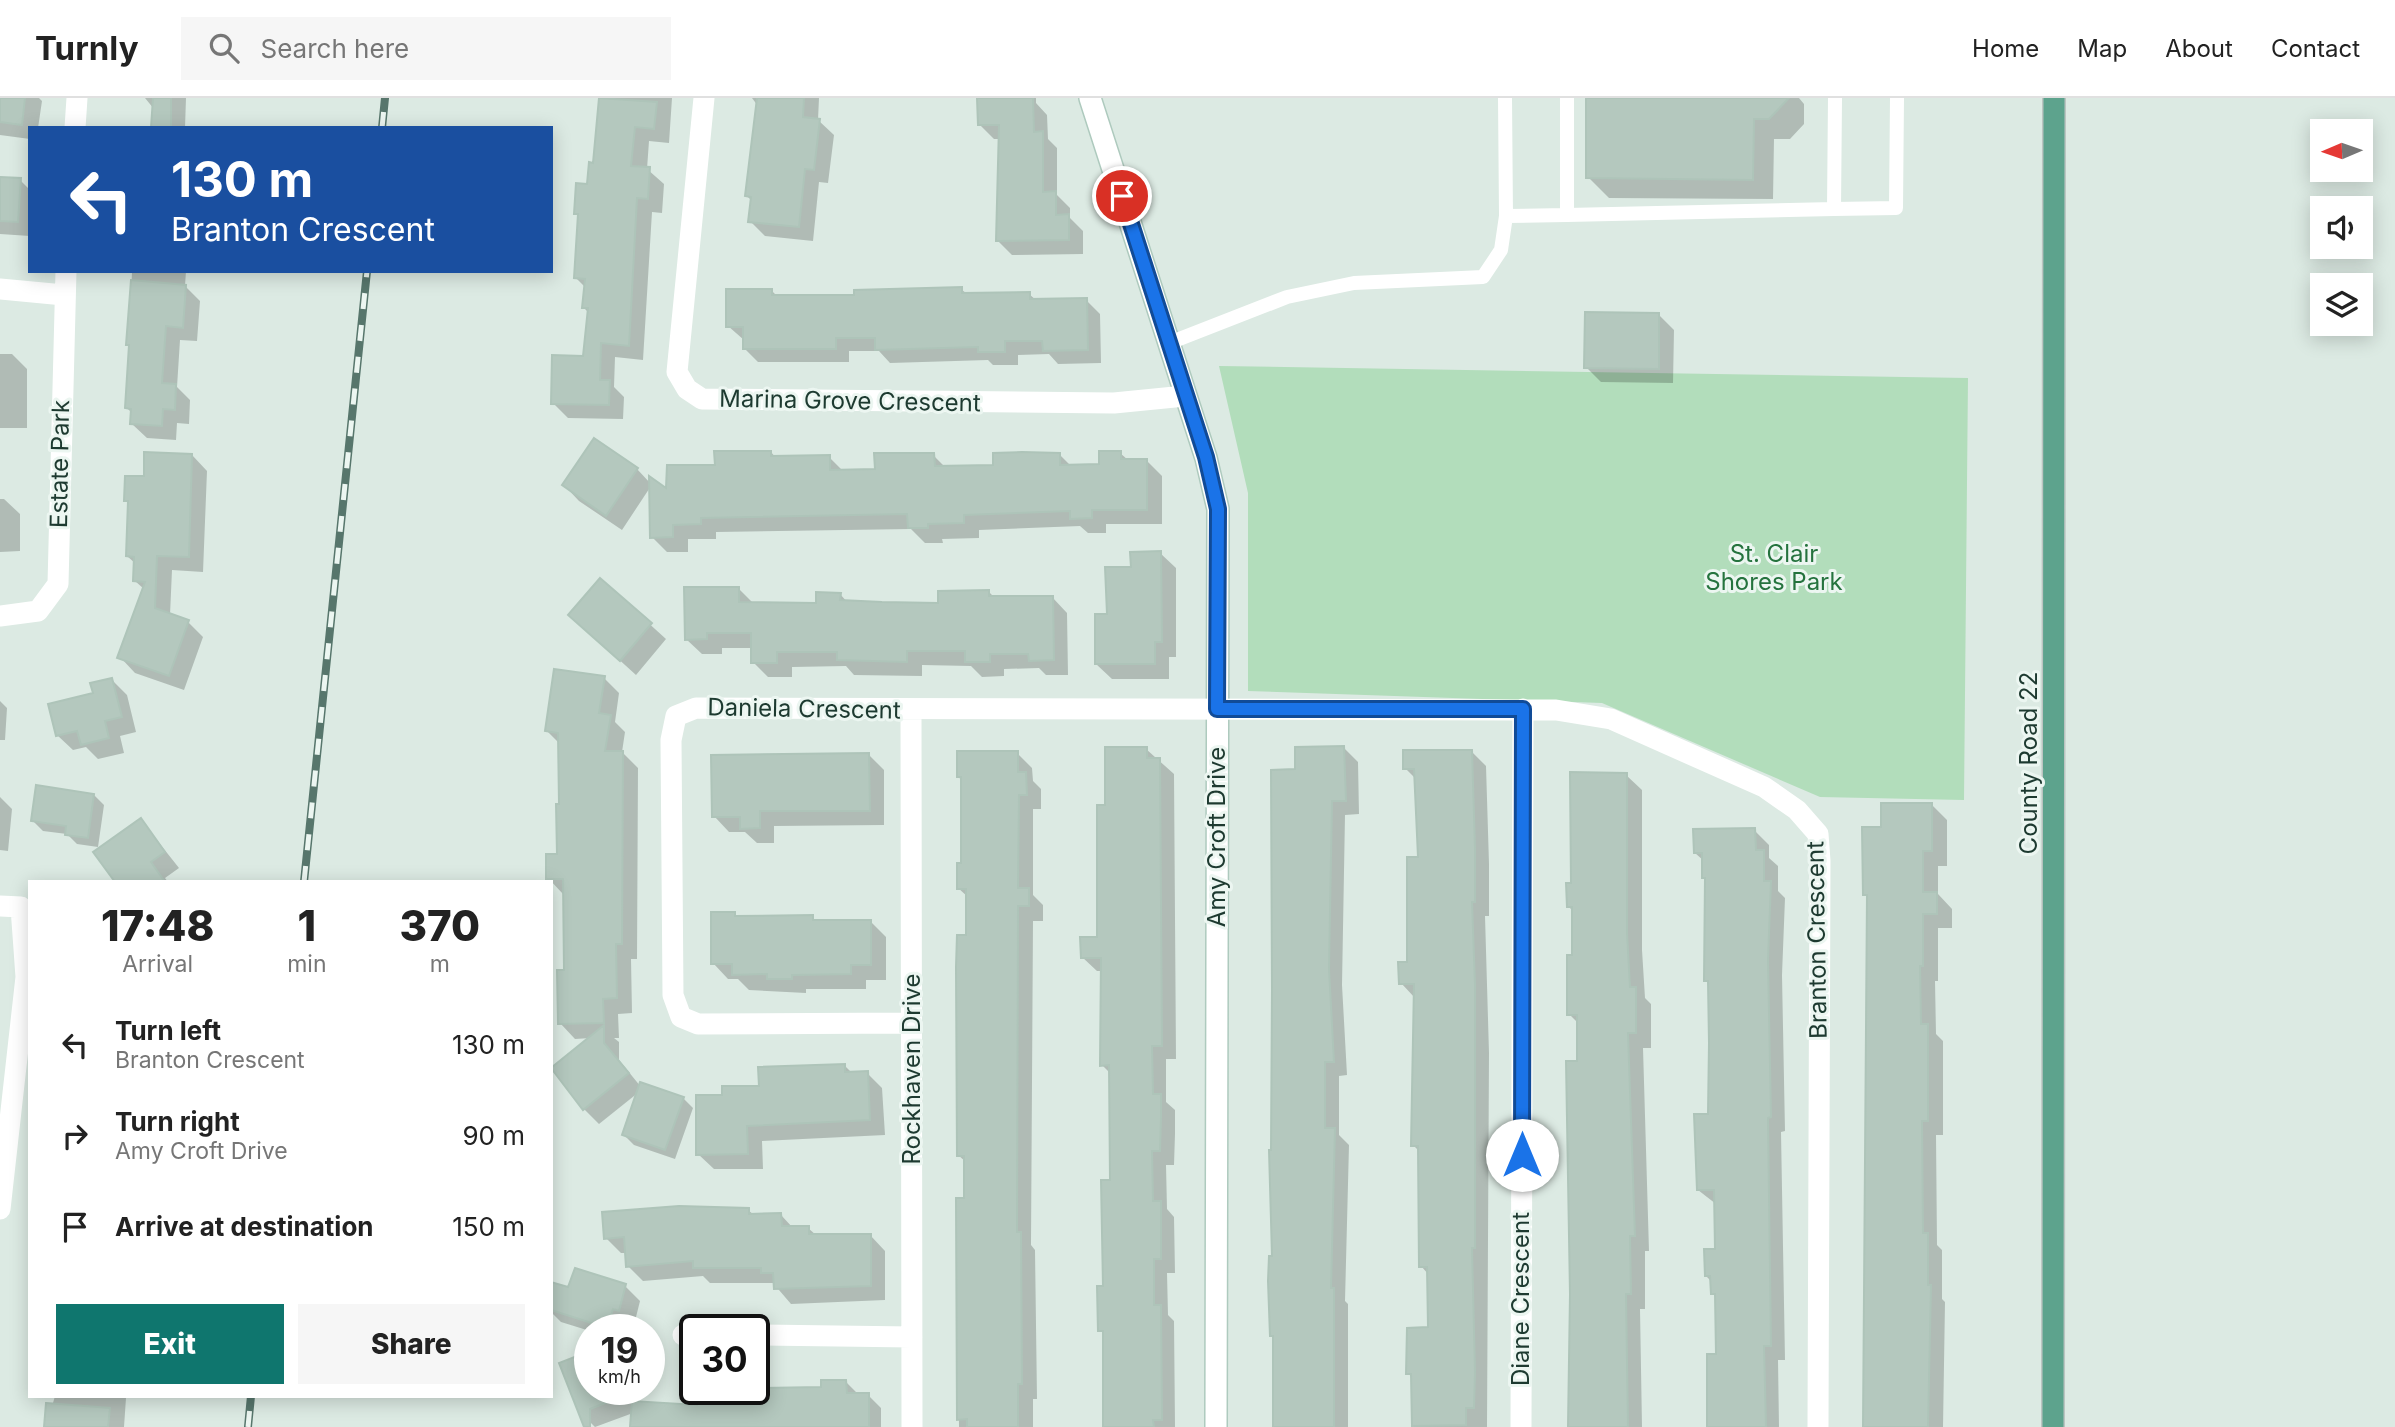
<!DOCTYPE html>
<html lang="en">
<head>
<meta charset="utf-8">
<style>
	:root { --surface:#fff; --page:#f6f6f6; --text:#222; --muted:#767676; --line:#e0e0e0; --accent:#0f766e }
	body { margin:0; font-family:Inter,sans-serif; background:var(--page); color:var(--text); height:100vh; display:flex; flex-direction:column; font-size:26px; white-space:nowrap }
	* { box-sizing:border-box; margin:0 }
	p { font-size:23px; color:var(--muted) }
	.icon { flex:none; width:38px; height:38px; fill:none; stroke:currentColor; stroke-width:2; stroke-linecap:round; stroke-linejoin:round }
	.map { position:relative; flex:1; overflow:hidden }
	.panel { position:absolute; left:28px; top:782px; width:525px; height:518px; display:flex; flex-direction:column; background:var(--surface); border-radius:0px; box-shadow:0 4px 18px #0003 }
	.panel>* { flex:none }
	.hud { position:absolute; left:28px; top:28px; width:525px; height:147px; border-radius:0px; box-shadow:0 4px 18px #0003; background:#1a4fa0; color:#fff; overflow:hidden }
	.needle { width:46px; rotate:268deg }
	.fabs { position:absolute; left:2310px; top:21px; display:grid; gap:14px }
	.fabs a { display:grid; place-items:center; width:63px; height:63px; border-radius:0px; background:var(--surface); box-shadow:0 4px 18px #0003; font-size:35px }
	.speed { position:absolute; left:574px; top:1216px; display:flex; gap:14px; font-size:35px; font-weight:700; text-align:center }
	.speed>* { display:grid; place-content:center; width:91px; height:91px; border-radius:50%; background:var(--surface); box-shadow:0 4px 18px #0003; line-height:1 }
	.speed small { font-size:18px; font-weight:400 }
	.speed .limit { border:4px solid #111; border-radius:10px; background:#fff; color:#111 }
	.pin { position:absolute; display:grid; place-items:center; width:60px; height:60px; color:#fff; margin:-30px; border:4px solid #fff; border-radius:50%; box-shadow:0 2px 7px #0007 }
	.me { position:absolute; width:77px; margin:-38px; rotate:0deg; stroke-linejoin:round; filter:drop-shadow(0 0 5px #0008) }
	.turn { display:flex; align-items:center; gap:24px; height:147px; padding:0 28px; font-size:32px }
	.turn .icon { width:91px; height:91px; stroke-width:2.5 }
	.turn b { display:block; font-size:49px; line-height:60px }
	.eta { display:flex; justify-content:space-evenly; align-items:center; height:119px; text-align:center }
	.eta b { font-size:42px; font-weight:800; line-height:49px }
	.primary-button { display:flex; gap:14px; margin-top:auto; padding:14px 28px }
	.primary-button a { flex:1; height:80px; border-radius:0px; background:var(--accent); color:#fff; font-size:28px; font-weight:800; line-height:80px; text-align:center }
	.primary-button a+a { background:var(--page); color:var(--text) }
	ul { padding:0; list-style:none }
	li { display:flex; align-items:center; gap:21px; height:91px; padding:0 28px }
	li div { flex:1 }
	li b { display:block; font-size:26px }
	li em { font-style:normal }
	header { display:flex; align-items:center; gap:42px; box-sizing:border-box; height:98px; padding:0 35px; background:var(--surface); border-bottom:2px solid var(--line) }
	header strong { font-size:33px }
	nav { display:flex; gap:38px; margin-inline-start:auto; font-size:24px }
	.search { width:490px; height:63px; background:var(--page); display:flex; align-items:center; gap:18px; box-sizing:border-box; padding:0 24px; border-radius:0px; color:var(--muted); font-size:26px }
	.map>svg:first-child { display:block }
	.green { fill:#b2ddbb }
	.shadow { fill:#0003 }
	.building { fill:#b4c8be; stroke:#aec4b9; stroke-width:2 }
	.lines { fill:none; stroke-linecap:round; stroke-linejoin:round }
	.secondary-casing { stroke:#aecabe; stroke-width:24 }
	.primary-casing { stroke:#bbc4c1; stroke-width:24 }
	.lane { stroke:#fff; stroke-width:14 }
	.street { stroke:#fff; stroke-width:21 }
	.secondary { stroke:#fff; stroke-width:21 }
	.primary { stroke:#5da38d; stroke-width:21 }
	.rail-casing { stroke:#57766c; stroke-width:8 }
	.rail { stroke:#ecf6f1; stroke-width:5; stroke-dasharray:16; stroke-linecap:butt }
	.route-casing { stroke:#114b97; stroke-width:18 }
	.route { stroke:#1a73e8; stroke-width:12 }
	.labels { text-anchor:middle; stroke-width:6; stroke-linejoin:round; paint-order:stroke }
	.street-label { font-size:24px; fill:#1d3a30; stroke:#ecf6f1 }
	.park-label { font-size:24px; fill:#25733e; stroke:#ecf6f1 }
</style>
</head>
<body>
<header>
<strong>Turnly</strong>
<div class="search"><svg class="icon" aria-label="search" viewBox="0 0 24 24"><circle cx="10" cy="10" r="6"/><path d="M15 15l6 6"/></svg>Search here</div>
<nav><a>Home</a><a>Map</a><a>About</a><a>Contact</a></nav>
</header>
<div class="map">
<svg width="2395" height="1329" viewBox="0 0 2395 1329">
	<rect width="100%" height="100%" fill="#dceae3"/>
	<path class="green" d="M1219 268 1968 280 1964 702 1820 699 1602 605 1248 593V395Z"/>
	<path class="shadow" d="M0 0H39L42 3 38 30H30V41L0 37Z
		M145 0H186L185 30H153L154 11Z
		M610 0H672L669 45 649 43 647 71 664 86 662 115 652 114 643 262 615 259 614 289 624 299 623 321 568 320 553 305 585 260 589 215 583 209 585 189 576 180 580 120 576 115 588 88Z
		M752 0H819L818 22 834 37 828 85 819 84 813 143 765 138 750 123 752 103 747 98 758 8Z
		M979 0H1036V5L1047 17 1048 41 1057 50V97L1070 110V120L1083 133V156L1012 157 997 142 1000 41H994L979 26Z
		M1588 0H1799L1804 6V26L1790 41H1774L1773 101 1609 100 1588 79Z
		M0 81 20 82 30 92V138L0 136Z
		M132 173H186L185 188 200 203 197 243 180 242 177 289 190 302 189 326 177 325 176 342 147 340 132 326V315L127 310Z
		M961 191 967 196H1029L1037 203 1086 202 1100 216 1101 265 1058 266 1049 256 1018 257V267H993L988 262 890 265 879 253H849V264H758L744 250V242L728 228 772 193 778 199 856 198Z
		M1659 217 1674 232 1673 285 1601 284 1586 269Z
		M0 256H12L27 271V330H0Z
		M771 354 776 360 829 359 844 374 876 372 933 357 946 370 995 369 1060 357 1071 368H1100L1120 355 1128 362H1146L1162 378V426H1106V435H1088L1080 428 979 432V440L942 441 943 445H925L911 431 716 434V441H688V454H667L652 439 651 388 622 432 579 403 564 387 637 371 651 386 668 393 716 368Z
		M192 357 207 373 203 474 172 472 170 517 188 524 203 539 184 592 135 575 120 559 144 491 135 483 136 466 127 458 130 406 126 402 145 380Z
		M0 401H4L20 416V453L0 454Z
		M1160 455 1176 470V559H1169V581H1112L1096 566 1108 518 1133 470Z
		M601 482 666 541 636 577 570 517Z
		M738 490 754 506H817L840 496 848 505 940 506 989 494 995 500 1052 499 1067 515 1068 577H1046L1039 570 1004 571V578L982 579 971 568 922 567V578L854 577 846 568 792 569V579H768L753 564V550H722V556H702L686 541Z
		M604 580 619 595 615 624 625 634 622 654 638 670 637 861H631L632 915 618 916 619 940H614L619 944V962L641 989 683 1000 693 1010 675 1061 634 1047 624 1037 639 994 599 1026 584 1011 591 940 575 941 560 925 566 874 563 796 548 780 559 758 560 646 546 632Z
		M112 582 127 597 136 634 120 638 124 655 98 661 86 649 73 652 57 637Z
		M0 603 7 610 5 642H0Z
		M1344 650 1358 664 1359 716 1345 717 1342 887 1347 977 1339 978V1037L1349 1047 1345 1203 1348 1206V1329H1274L1273 1054 1297 673Z
		M1146 651 1174 676 1176 961H1166V1004L1175 1012V1036L1174 1067H1166L1167 1111 1174 1119 1175 1175H1167L1168 1217 1174 1223 1175 1329H1105V1237L1100 1232 1112 1084 1111 976 1102 967 1103 873H1097L1082 859 1099 841 1107 708Z
		M1471 653 1486 668 1489 766V818H1485L1489 955 1487 1329H1414L1413 1281 1408 1275 1430 1231 1429 1177 1421 1168 1420 1054 1413 1047 1415 900 1401 885 1409 865 1420 761 1416 681 1405 670Z
		M1017 655 1032 670 1033 683 1041 691V711H1033V797L1043 807V823H1033L1031 1147 1035 1152 1037 1301H1033V1329H959L957 1101 966 1102V1064L958 1057 968 799 958 790 963 766 962 682 958 679Z
		M869 657 884 672V727L774 728V745H757L745 734H729L714 718Z
		M1626 677 1642 692V852L1645 900 1651 906V950H1643L1649 1153H1645V1211H1640L1642 1329H1568L1579 926 1569 916 1574 859 1573 813 1568 808 1572 786Z
		M94 697 104 707 98 749 77 746 67 736 43 733 33 723Z
		M0 699 12 711 8 753 0 752Z
		M1932 707 1947 722V768H1938V796L1952 811V830H1938V883H1935L1936 936 1943 943V1037H1936L1937 1147 1942 1152V1201L1945 1204 1943 1329H1866L1869 801 1865 796 1883 731Z
		M141 722 179 770 165 780 168 784H117Z
		M1754 732 1769 747V760L1778 768V793L1785 800 1782 877 1785 1033 1781 1034 1785 1262H1778L1779 1329H1710L1717 1258V1200L1713 1196 1712 1184 1706 1178 1717 1152 1716 1106 1698 1092 1710 1018 1709 885 1706 882 1707 782 1704 779V763L1695 755Z
		M734 815 739 820 812 819 817 824 870 823 886 839V882H866V891H806V895L749 892 738 881H728L713 865Z
		M844 967 852 975H867L882 990 885 1037 762 1043 763 1071H714L698 1056 724 999Z
		M748 1112 754 1117H781L793 1130H808L816 1137H870L885 1153V1202L791 1206 773 1185H710L703 1178 643 1183 628 1168 627 1155H621L606 1140Z
		M625 1188 640 1203 634 1227 614 1221 618 1232 590 1233 561 1224 551 1214V1190Z
		M846 1284 859 1297H868L881 1310V1329H632L633 1315 595 1329 580 1314 590 1292H635L640 1305 699 1309 763 1302Z
		M55 1298H136L126 1300 124 1329H46Z"/>
	<path class="building" d="M0 0H25L22 27 0 24Z
		M153 0H171V30H151Z
		M599 0 657 4 654 31 635 29 631 68 650 69 648 101 637 100 629 248 601 245 600 282H610L609 307 551 306 552 257 583 258 588 210H582L585 181 574 180 578 116H574L576 85 587 86 589 64 593 65Z
		M757 0H804L803 19 820 21 814 72 805 71 799 129 748 124 751 99 745 98Z
		M977 0H1033L1034 34 1043 33V94L1056 93V117L1069 116V142L996 143 999 27H978Z
		M1586 0H1789L1769 21H1754L1753 82 1586 80Z
		M0 79 21 80 18 124 0 123Z
		M131 182 186 187 183 230 166 228 162 285 176 286 175 312 163 311 162 328 130 326 131 311 125 310 129 247H126Z
		M962 189V195L1030 194V201L1087 200 1088 252 1043 253 1042 243H1005V254H978V249L875 252V240H836V251H743V229H726V191H772V197H854V192Z
		M1585 214 1659 215V271L1584 270Z
		M594 340 638 370 606 418 562 387Z
		M714 353H771V358L830 357V372L875 371 874 355H934L935 368 993 367V355L1022 354 1060 355V367L1099 366V353H1121V361H1147V412H1092V420L1070 421V413L964 417V425L928 426V430H908L907 416 701 420V426L673 427V439L650 440 649 378 666 390 667 367H715Z
		M144 354 192 356 189 459 157 458 155 510 189 522 169 578 117 560 145 484 133 483 134 459 126 458 128 403H124L125 378H144Z
		M1161 453 1162 544H1155V566H1095V516H1107L1105 469H1131L1130 454Z
		M600 480 652 525 620 563 568 517Z
		M684 489H739V504L816 505V494L841 495 840 502 882 504 938 505V493L989 492V498H1053L1054 562 1029 563 1028 556H990V564H965V553H907V564L837 562V554H777V565H751V535H707V541L685 542Z
		M554 571 605 578 599 615 611 617 605 653H623L622 846H616L617 900 603 901 604 925 558 926 557 872H564L563 781H546V756H557L556 706H559L558 635 545 633Z
		M112 580 122 619 105 623 109 640 81 647 77 633 56 638 48 606 93 595 90 585Z
		M1344 648 1346 703H1332L1329 871 1334 964H1325V1030H1335L1331 1190H1334V1329H1273V1238H1270L1268 1183 1269 1158H1272L1269 1052H1271L1272 892 1271 672 1295 671V649Z
		M1105 649H1147V660H1160L1162 948H1152L1153 996H1161V1020L1160 1053H1152L1153 1103H1161V1161H1154V1207H1161L1162 1322H1153L1154 1329H1103V1233H1098L1097 1188H1103L1101 1082H1110L1109 967 1100 968 1101 860H1081L1080 839H1097V707H1105Z
		M1403 652H1472L1475 750V804H1472L1475 886V1150H1472L1475 1274 1474 1310H1466V1327L1412 1328 1411 1276H1406L1407 1230 1428 1229 1427 1169H1419L1418 1048H1411L1414 886H1399L1398 864H1407V759H1418L1414 671H1403Z
		M957 653H1018V674H1026L1027 697H1019L1018 790H1029V808H1018L1017 1134H1021L1022 1286H1018V1329H967V1321L957 1322 956 1100H964V1058H957L956 869 957 837H966V791H957V765H961V679H957Z
		M869 655 870 713H760V730L740 731V719H712L711 657Z
		M1570 674 1627 675V835L1630 889H1636V935H1628L1635 1138H1630L1631 1196H1626L1628 1329H1568L1570 1196 1566 963H1577V917H1567V857H1572V809H1567L1566 785H1571Z
		M36 687 94 696 88 740 65 737 66 728 31 723Z
		M1881 705H1932V753H1923V794H1937V816H1923V868H1920L1921 926H1928V1023H1922L1923 1135H1928V1187H1931L1928 1329H1863L1867 797H1863L1862 729H1881Z
		M141 720 165 754 151 764 165 784H115L93 754Z
		M1755 730 1756 752H1764V783H1771L1768 862 1771 1019 1768 1020 1771 1248H1764L1766 1329H1707V1256H1716L1715 1196H1711L1710 1178H1705L1704 1151H1715L1714 1092H1697L1694 1016H1708L1709 945 1708 883H1704L1705 780H1702V755H1694L1693 731Z
		M711 814H735V818L813 817V822H871V867H851V876L792 877V881H767V876L732 877V866H711Z
		M604 927V945L629 975 583 1012 551 970Z
		M845 966V974L868 973 870 1022 747 1028 748 1056 696 1057V997H722V988H759L758 969Z
		M640 984 684 999 665 1052 622 1037Z
		M679 1108 749 1110V1116L781 1115 782 1128H809V1136H871V1188L774 1191 773 1175H761V1170H693V1163L626 1169 624 1139 604 1141 602 1114Z
		M575 1170 626 1186 619 1213 613 1211 607 1230 551 1212V1184L568 1189Z
		M590 1253V1292L636 1293 590 1311V1329H584L559 1265Z
		M821 1282H846L847 1295H869V1329H630L632 1303 697 1307V1301L762 1300V1290L821 1289Z
		M46 1305 110 1310 108 1329H44Z"/>
	<g class="lines">
		<g class="secondary-casing">
			<path id="secondary" d="M1090 0 1206 360 1218 411 1216 1329"/>
		</g>
		<g class="primary-casing">
			<path id="primary" d="M2053 1329 2054 0"/>
		</g>
		<path class="lane" d="M1505 0 1506 118 1567 117V0
			M1834 111 1896 110 1897 0
			M1567 117 1834 111 1835 0
			M1169 245 1287 199 1354 185 1483 179 1501 152 1506 118"/>
		<path class="street" d="M704 0 677 274 687 291 702 301 1114 305 1185 298
			M75 30 77 0
			M0 191 64 197
			M0 518 38 513 58 486 66 173
			M911 613 912 1329
			M0 808 21 809 26 879 0 1111
			M912 925 698 926 681 919 673 897 671 642 676 618 696 610 1556 612 1611 621 1764 689 1797 712 1818 736 1820 763 1818 1329
			M683 1237H695
			M754 1237 912 1239
			M1521 1329 1523 611"/>
		<use href="#secondary" class="secondary"/>
		<use href="#primary" class="primary"/>
		<g class="rail-casing">
			<path id="rail" d="M382 30 385 0
				M304 784 367 173
				M248 1329 251 1298"/>
		</g>
		<use href="#rail" class="rail"/>
	</g>
	<g class="lines">
		<g class="route-casing">
			<path id="route" d="M1122 98 1206 359 1218 411 1217 611H1523L1522 1057"/>
		</g>
		<use href="#route" class="route"/>
	</g>
	<g class="labels">
		<g class="street-label">
			<text transform="translate(850 303) rotate(1)" y="8">Marina Grove Crescent</text>
			<text transform="translate(60 366) rotate(-89)" y="8">Estate Park</text>
			<text transform="translate(804 611) rotate(1)" y="8">Daniela Crescent</text>
			<text transform="translate(2029 665) rotate(-90)" y="8">County Road 22</text>
			<text transform="translate(1217 739) rotate(-90)" y="8">Amy Croft Drive</text>
			<text transform="translate(1817 842) rotate(-91)" y="8">Branton Crescent</text>
			<text transform="translate(912 971) rotate(-90)" y="8">Rockhaven Drive</text>
			<text transform="translate(1521 1201) rotate(-90)" y="8">Diane Crescent</text>
		</g>
		<g class="park-label">
			<text x="1774" y="464">St. Clair<tspan x="1774" dy="28">Shores Park</tspan></text>
		</g>
	</g>
</svg>
<div class="fabs">
<a><svg class="needle" viewBox="-14 -14 28 28"><path d="M0-13l5 13h-10z" fill="#e53935"/><path d="M0 13l5-13h-10z" fill="#767676"/></svg></a>
<a><svg class="icon" aria-label="sound" viewBox="0 0 24 24"><path d="M4 9h4l5-4v14l-5-4H4zM17 9q2 3 0 6"/></svg></a>
<a><svg class="icon" aria-label="layers" viewBox="0 0 24 24"><path d="M12 4l9 5-9 5-9-5zM3 14l9 5 9-5"/></svg></a>
</div>
<div class="speed"><div>19<small>km/h</small></div><div class="limit">30</div></div>
<div class="pin" style="left:1122px;top:98px;background:#d93025"><svg class="icon" aria-label="arrive" viewBox="0 0 24 24"><path d="M6 21V4h12l-3 4 3 4H6"/></svg></div>
<svg class="me" style="left:1522px;top:1057px" viewBox="-20 -20 40 40"><circle r="19" fill="#fff"/><path d="M0-13L10 11 0 6-10 11z" fill="#1a73e8"/></svg>
<div class="hud">
<div class="turn"><svg class="icon" aria-label="left" viewBox="0 0 24 24"><path d="M17 20v-9H6M10 6l-5 5 5 5"/></svg><div><b>130 m</b>Branton Crescent</div></div>
</div>
<section class="panel">
<div class="eta">
<div><b>17:48</b><p>Arrival</p></div>
<div><b>1</b><p>min</p></div>
<div><b>370</b><p>m</p></div>
</div>
<ul>
<li><svg class="icon" aria-label="left" viewBox="0 0 24 24"><path d="M17 20v-9H6M10 6l-5 5 5 5"/></svg><div><b>Turn left</b><p>Branton Crescent</p></div><em>130 m</em></li>
<li><svg class="icon" aria-label="right" viewBox="0 0 24 24"><path d="M7 20v-9h11M14 6l5 5-5 5"/></svg><div><b>Turn right</b><p>Amy Croft Drive</p></div><em>90 m</em></li>
<li><svg class="icon" aria-label="arrive" viewBox="0 0 24 24"><path d="M6 21V4h12l-3 4 3 4H6"/></svg><div><b>Arrive at destination</b></div><em>150 m</em></li>
</ul>
<div class="primary-button"><a>Exit</a><a>Share</a></div>
</section>
</div>
</body>
</html>
